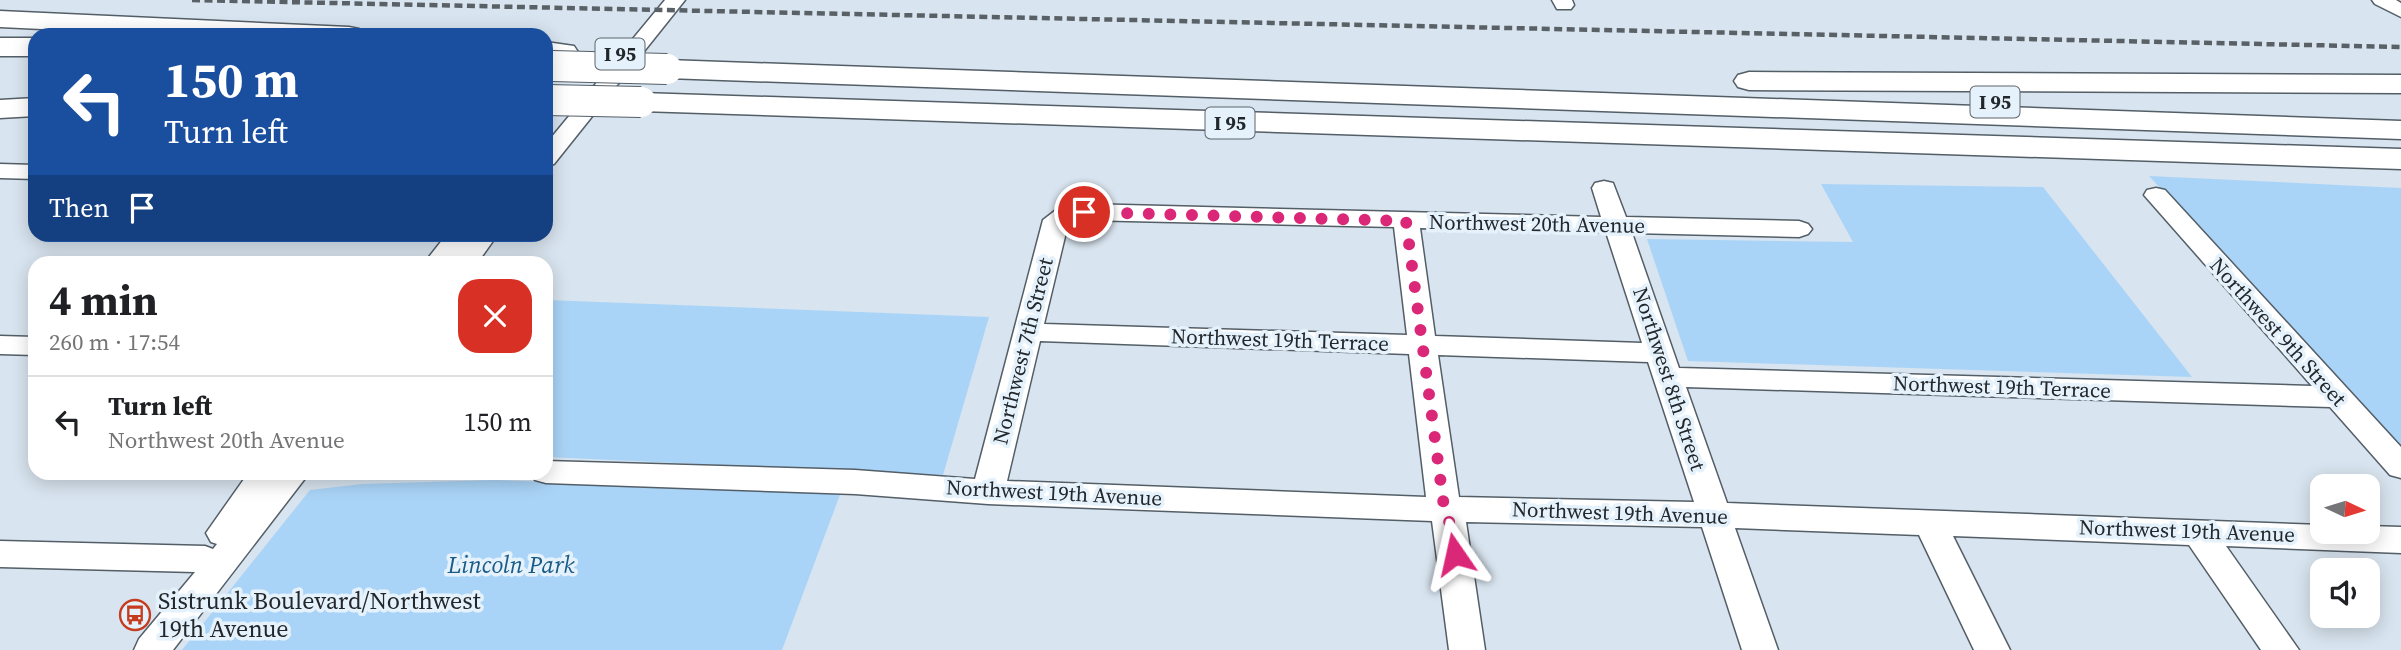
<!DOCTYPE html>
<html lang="en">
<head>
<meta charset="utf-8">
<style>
	:root { --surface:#fff; --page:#f2f2f2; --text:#202124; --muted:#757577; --line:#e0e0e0 }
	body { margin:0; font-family:"Source Serif 4",serif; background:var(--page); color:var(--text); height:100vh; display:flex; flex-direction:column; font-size:26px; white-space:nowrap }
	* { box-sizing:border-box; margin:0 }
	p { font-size:23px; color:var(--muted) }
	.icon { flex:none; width:38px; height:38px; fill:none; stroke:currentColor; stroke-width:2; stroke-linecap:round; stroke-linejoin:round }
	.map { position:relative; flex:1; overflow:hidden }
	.panel { position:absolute; left:28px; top:256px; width:525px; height:224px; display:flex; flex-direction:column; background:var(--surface); border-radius:21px; box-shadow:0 4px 18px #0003 }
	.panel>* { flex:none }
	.guide { position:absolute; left:28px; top:28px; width:525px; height:214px; border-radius:21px; box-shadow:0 4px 18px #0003; background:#1a4fa0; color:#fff; overflow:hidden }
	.needle { width:46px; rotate:94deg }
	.tools { position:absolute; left:2310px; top:474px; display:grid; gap:14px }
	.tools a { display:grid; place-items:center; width:70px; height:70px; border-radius:14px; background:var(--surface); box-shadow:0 4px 18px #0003; font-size:35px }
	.pin { position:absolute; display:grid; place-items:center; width:60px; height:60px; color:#fff; margin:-30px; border:4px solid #fff; border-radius:50%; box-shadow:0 2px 7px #0007 }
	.me { position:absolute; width:77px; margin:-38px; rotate:349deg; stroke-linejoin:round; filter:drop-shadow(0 0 5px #0008) }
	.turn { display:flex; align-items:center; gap:24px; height:147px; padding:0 21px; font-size:32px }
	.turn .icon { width:91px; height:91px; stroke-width:2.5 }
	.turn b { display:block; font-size:49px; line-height:60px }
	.then { display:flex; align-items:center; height:66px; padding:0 21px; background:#0003; gap:14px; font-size:26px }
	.round { display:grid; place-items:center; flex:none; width:74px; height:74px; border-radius:21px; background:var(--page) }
	.summary { display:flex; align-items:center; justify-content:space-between; height:119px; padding:0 21px }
	h1 { font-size:42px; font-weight:700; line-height:52px }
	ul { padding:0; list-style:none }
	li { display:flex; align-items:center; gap:21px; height:91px; padding:0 21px; border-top:2px solid var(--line) }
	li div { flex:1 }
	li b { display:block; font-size:26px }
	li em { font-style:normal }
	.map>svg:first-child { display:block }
	.green { fill:#aad4f7 }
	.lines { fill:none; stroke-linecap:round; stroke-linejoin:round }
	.minor-casing { stroke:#535e67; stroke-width:3 }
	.highway-casing { stroke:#535e67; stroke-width:3 }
	.minor { fill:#fff; fill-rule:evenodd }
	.highway { fill:#fff; fill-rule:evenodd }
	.rail { stroke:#596066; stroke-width:4.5; stroke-dasharray:8 4.5; stroke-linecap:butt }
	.highway-bridge-casing { stroke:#535e67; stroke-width:32; stroke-linecap:butt }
	.highway-bridge { stroke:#fff; stroke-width:30 }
	.route { stroke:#db2777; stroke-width:12; stroke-dasharray:0 21.6 }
	.labels { text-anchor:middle; stroke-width:7; stroke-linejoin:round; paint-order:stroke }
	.shield { fill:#e5f2fc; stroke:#5c646a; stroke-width:2 }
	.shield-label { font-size:19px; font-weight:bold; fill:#22272b }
	.street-label { font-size:21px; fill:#22272b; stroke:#e5f2fc }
	.near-park-label { font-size:24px; font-style:italic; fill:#195a86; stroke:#e5f2fc }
	.near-poi-label { font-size:24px; fill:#22272b; stroke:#e5f2fc; text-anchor:start }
</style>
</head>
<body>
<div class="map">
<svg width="2401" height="650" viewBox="0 0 2401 650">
	<rect width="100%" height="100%" fill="#d8e4ef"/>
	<path class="green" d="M2149 176 2401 188V448Z
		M1821 184 2043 187 2192 377 1688 361 1647 239 1853 242Z
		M546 300 989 317 943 475 546 457Z
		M495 480 841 492 782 650H182L310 490 362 484Z"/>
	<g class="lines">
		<g class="minor-casing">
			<path id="minor" d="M665 0H685L554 164 546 166V144Z
				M1552 0H1572L1574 5 1571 9H1557Z
				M2372 0H2396L2401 3V17L2375 4Z
				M0 164 35 165V179L0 178Z
				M1604 181 1613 183 1626 217 1799 221 1808 224 1812 229 1808 234 1799 237 1632 233 1679 368 2312 386 2144 195 2147 190 2156 188 2165 190 2401 447V478L2390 475 2330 407 1686 387 1727 503 2322 525V532H2368V526L2401 527V553L2226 546 2299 650H2261L2189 545 1953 536 2010 650H1974L1919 535 1735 528 1778 650H1742L1702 527 1466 522 1485 650H1449L1432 521 988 504 855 494 546 483 535 480 530 472H546V461L855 470 975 479 1043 220 1056 210 1084 204 1601 217 1592 188 1595 183ZM1084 220 1394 227 1407 335 1044 324 1068 224ZM1420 228 1606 232 1642 343 1435 336ZM1040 341 1409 354 1426 497 1007 481ZM1438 355 1648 362 1694 502 1459 497Z
				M447 234H498L478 262H425Z
				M0 336 35 337V355L0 354Z
				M249 472H310L173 650H134L139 639 195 572 0 567V541L205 546 213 549 217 544 211 542 206 533Z"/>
		</g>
		<g class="highway-casing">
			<path id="highway" d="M0 11 349 27 359 29 363 35H166L0 27Z
				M0 38H35V56H0Z
				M546 42 574 46 578 52 574 58 546 60Z
				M667 60 2401 121V139L667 78 657 75 652 69 657 63Z
				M1749 72 2401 75V93L1749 90 1738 87 1734 81 1738 75Z
				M641 93 2401 149V169L641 111 630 108 626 102 630 96Z
				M35 98V116L0 118V100Z"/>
		</g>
		<use href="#minor" class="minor"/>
		<use href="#highway" class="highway"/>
		<path class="rail" d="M192 0 2401 47"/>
		<g class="highway-bridge-casing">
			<path id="highway-bridge" d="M552 66 667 69
				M546 100 641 102"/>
		</g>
		<use href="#highway-bridge" class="highway-bridge"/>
	</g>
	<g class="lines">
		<path class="route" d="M1084 212 1406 221 1444 507 1452 530 1455 554"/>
	</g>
	<defs>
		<g id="bus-ring" transform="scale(1.575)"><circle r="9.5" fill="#e5f2fc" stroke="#c63c1e" stroke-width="1.5"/><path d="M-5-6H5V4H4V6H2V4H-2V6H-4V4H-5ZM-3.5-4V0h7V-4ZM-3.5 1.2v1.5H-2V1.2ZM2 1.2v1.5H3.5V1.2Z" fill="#c63c1e"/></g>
	</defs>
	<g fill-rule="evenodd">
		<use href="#bus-ring" x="135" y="615"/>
	</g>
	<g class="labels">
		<g class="shield">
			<rect x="595.5" y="38.5" width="49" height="31" rx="5"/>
			<rect x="1970.5" y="86.5" width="49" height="31" rx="5"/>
			<rect x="1205.5" y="107.5" width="49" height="31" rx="5"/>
		</g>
		<g class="shield-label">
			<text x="620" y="61">I 95</text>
			<text x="1995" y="109">I 95</text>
			<text x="1230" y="130">I 95</text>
		</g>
		<g class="street-label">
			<text transform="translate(1537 224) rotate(1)" y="7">Northwest 20th Avenue</text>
			<text transform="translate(2278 332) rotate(48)" y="7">Northwest 9th Street</text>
			<text transform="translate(1280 340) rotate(2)" y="7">Northwest 19th Terrace</text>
			<text transform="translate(1023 351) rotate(-76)" y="7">Northwest 7th Street</text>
			<text transform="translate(1669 379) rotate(72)" y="7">Northwest 8th Street</text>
			<text transform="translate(2002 387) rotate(2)" y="7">Northwest 19th Terrace</text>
			<text transform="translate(1054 493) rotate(3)" y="7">Northwest 19th Avenue</text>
			<text transform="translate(1620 513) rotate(2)" y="7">Northwest 19th Avenue</text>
			<text transform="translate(2187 531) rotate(2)" y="7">Northwest 19th Avenue</text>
		</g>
		<g class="near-park-label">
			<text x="511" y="573">Lincoln Park</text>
		</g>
		<g class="near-poi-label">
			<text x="158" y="609">Sistrunk Boulevard/Northwest<tspan x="158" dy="28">19th Avenue</tspan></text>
		</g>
	</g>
</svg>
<div class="tools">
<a><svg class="needle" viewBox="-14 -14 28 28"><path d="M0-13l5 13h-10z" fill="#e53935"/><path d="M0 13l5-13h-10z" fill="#757577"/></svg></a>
<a><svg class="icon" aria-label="sound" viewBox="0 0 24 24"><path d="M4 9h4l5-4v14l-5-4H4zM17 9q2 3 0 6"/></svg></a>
</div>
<div class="pin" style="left:1084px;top:212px;background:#d93025"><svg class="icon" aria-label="arrive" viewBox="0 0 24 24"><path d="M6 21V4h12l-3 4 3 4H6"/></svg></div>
<svg class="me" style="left:1455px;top:554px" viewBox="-20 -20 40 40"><path d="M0-17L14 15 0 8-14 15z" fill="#db2777" stroke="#fff" stroke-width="4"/></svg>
<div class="guide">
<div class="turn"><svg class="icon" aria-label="left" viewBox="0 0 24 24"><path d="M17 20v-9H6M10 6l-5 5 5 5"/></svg><div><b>150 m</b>Turn left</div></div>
<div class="then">Then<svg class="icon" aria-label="arrive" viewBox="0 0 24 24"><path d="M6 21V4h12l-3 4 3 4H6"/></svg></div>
</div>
<section class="panel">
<div class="summary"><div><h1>4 min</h1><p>260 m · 17:54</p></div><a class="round" style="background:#d93025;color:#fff"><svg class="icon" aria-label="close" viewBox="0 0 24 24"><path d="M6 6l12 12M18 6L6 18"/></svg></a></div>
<ul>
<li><svg class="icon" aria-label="left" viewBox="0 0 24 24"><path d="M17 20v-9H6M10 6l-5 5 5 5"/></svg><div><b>Turn left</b><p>Northwest 20th Avenue</p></div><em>150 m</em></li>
</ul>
</section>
</div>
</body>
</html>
